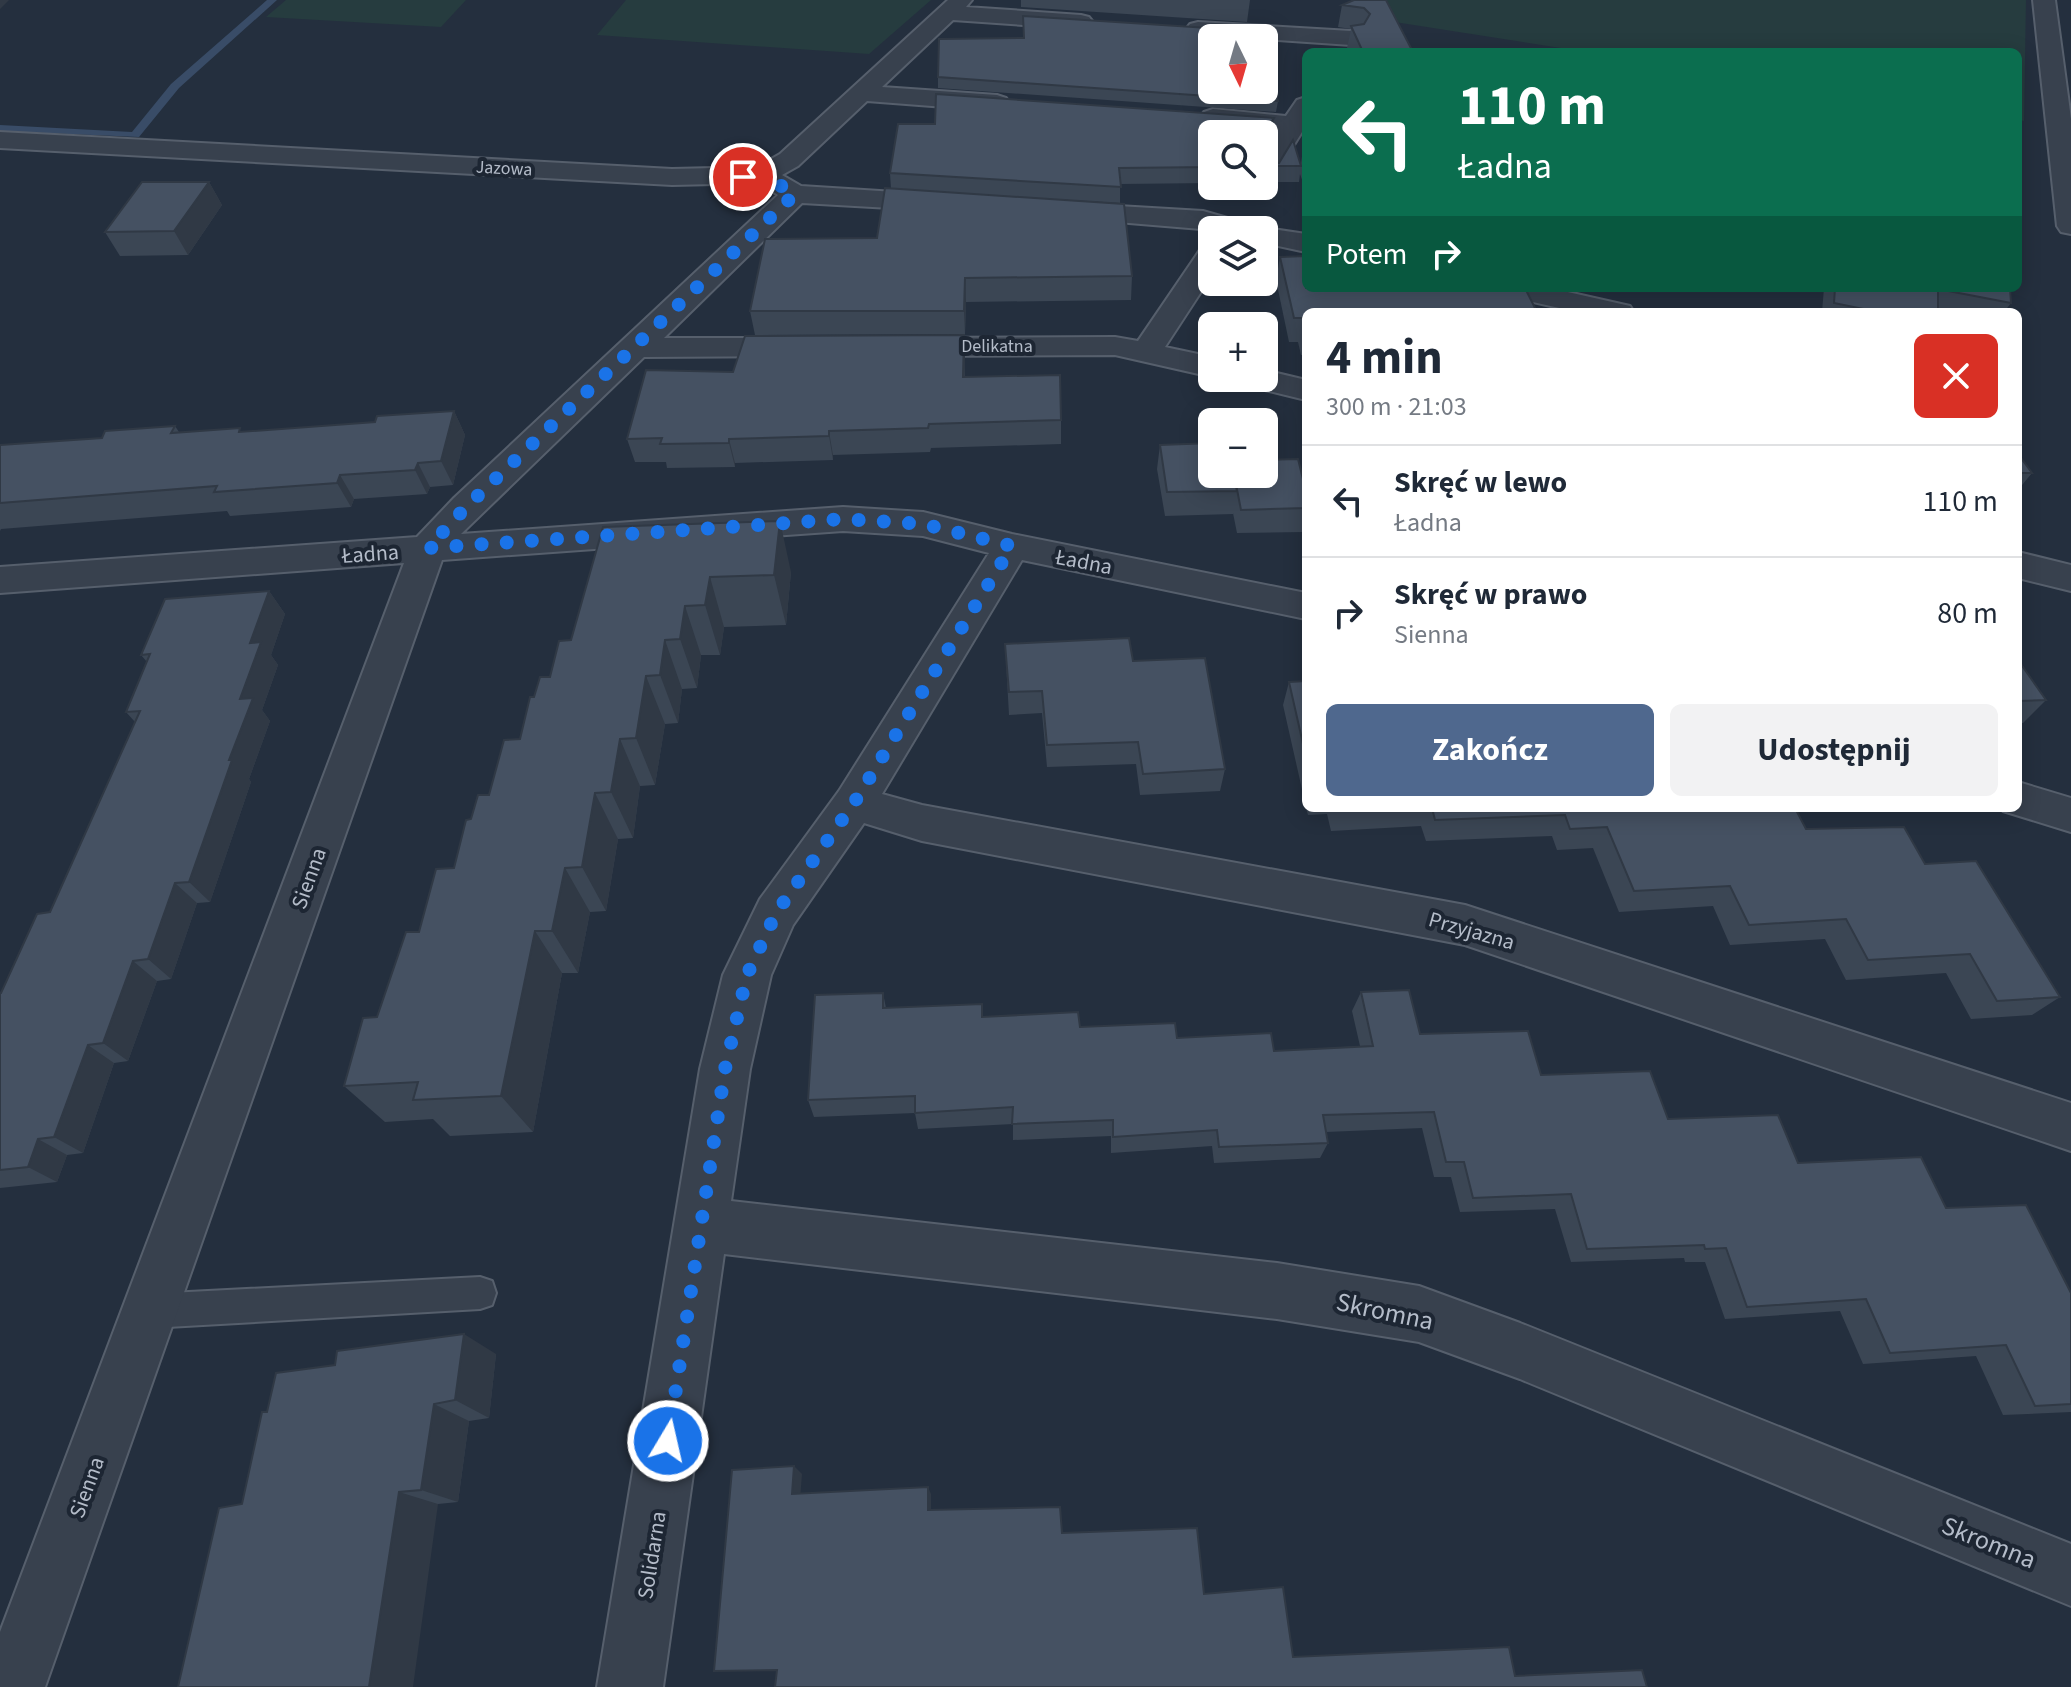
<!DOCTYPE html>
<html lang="pl">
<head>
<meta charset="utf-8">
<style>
	:root { --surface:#fff; --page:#f2f2f3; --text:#1f2937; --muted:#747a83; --line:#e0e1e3; --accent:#4f688e }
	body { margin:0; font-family:"Source Sans 3",sans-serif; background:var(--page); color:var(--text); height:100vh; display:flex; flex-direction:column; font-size:30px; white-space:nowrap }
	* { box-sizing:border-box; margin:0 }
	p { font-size:26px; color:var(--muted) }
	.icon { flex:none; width:44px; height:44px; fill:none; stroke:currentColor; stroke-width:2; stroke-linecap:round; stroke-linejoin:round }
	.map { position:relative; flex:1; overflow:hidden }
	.drawer { position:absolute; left:1302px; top:308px; width:720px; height:504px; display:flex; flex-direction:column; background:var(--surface); border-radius:12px; box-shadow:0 4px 20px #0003 }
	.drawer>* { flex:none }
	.guide { position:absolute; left:1302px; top:48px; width:720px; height:244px; border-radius:12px; box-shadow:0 4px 20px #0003; background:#0b6e4f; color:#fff; overflow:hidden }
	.needle { width:52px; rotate:175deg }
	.controls { position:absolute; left:1198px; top:24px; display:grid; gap:16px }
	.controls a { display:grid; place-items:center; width:80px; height:80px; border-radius:12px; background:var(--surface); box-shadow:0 4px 20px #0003; font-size:40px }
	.pin { position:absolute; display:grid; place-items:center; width:68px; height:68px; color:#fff; margin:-34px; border:4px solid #fff; border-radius:50%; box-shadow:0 2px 8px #0007 }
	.me { position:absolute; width:88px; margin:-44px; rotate:9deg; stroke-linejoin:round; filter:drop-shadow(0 0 6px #0008) }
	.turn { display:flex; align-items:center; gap:28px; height:168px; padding:0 24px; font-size:36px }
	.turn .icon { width:104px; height:104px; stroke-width:2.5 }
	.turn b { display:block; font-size:56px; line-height:68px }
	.then { display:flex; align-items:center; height:76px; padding:0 24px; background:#0003; gap:16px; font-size:30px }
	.round { display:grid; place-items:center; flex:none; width:84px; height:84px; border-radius:12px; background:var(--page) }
	.head { display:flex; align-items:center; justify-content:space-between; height:136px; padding:0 24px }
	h1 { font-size:48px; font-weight:700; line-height:60px }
	.button { display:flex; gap:16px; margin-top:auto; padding:16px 24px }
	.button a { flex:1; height:92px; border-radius:12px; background:var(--accent); color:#fff; font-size:32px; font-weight:700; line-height:92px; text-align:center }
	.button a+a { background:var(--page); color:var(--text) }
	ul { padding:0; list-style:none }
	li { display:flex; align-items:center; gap:24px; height:112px; padding:0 24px; border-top:2px solid var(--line) }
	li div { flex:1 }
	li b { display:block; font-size:30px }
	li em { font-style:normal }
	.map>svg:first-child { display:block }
	.green { fill:#263c3f }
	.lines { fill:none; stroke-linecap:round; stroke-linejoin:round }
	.stream { fill:#394c67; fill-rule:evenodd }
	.lane-casing { stroke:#565f6c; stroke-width:4 }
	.street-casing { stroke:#565f6c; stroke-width:4 }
	.lane { fill:#38414e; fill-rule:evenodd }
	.street { fill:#38414e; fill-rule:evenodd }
	.wall { fill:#3b4654 }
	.shaded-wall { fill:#303945 }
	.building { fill:#455162; stroke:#303945; stroke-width:2 }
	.route { stroke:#1a73e8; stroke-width:14; stroke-dasharray:0 25.2 }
	.labels { text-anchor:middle; stroke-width:8; stroke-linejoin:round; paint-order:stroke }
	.far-street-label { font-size:18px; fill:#b4bcc9; stroke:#1d2633 }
	.street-label { font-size:22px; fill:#b4bcc9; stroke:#1d2633 }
	.near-street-label { font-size:26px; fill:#b4bcc9; stroke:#1d2633 }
</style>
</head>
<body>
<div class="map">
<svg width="2071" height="1687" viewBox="0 0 2071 1687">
	<rect width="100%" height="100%" fill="#242f3e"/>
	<path class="green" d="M286 0H466L441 27 266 17Z
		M626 0H931L869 54 597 35Z
		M1377 0H2026L2024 121 2018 120V52H1586L1369 18Z"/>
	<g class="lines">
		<path class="stream" d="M267 0H277L179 88 139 137 0 131V125L132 132 171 84Z"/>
		<g class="lane-casing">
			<path id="lane" d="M480 1277 492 1281 496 1293 492 1305 480 1309 150 1328 138 1323 133 1311 138 1299 150 1294Z"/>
		</g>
		<g class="street-casing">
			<path id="street" d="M948 0H972L966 7 1081 15 1089 17 1093 22 1089 27 1081 29 953 20 882 87 997 95 1006 98 1010 103 1006 108 997 111 867 101 798 166 782 175 801 186 943 195 953 197 957 203 953 209 943 211 802 203 664 338H801L812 340 817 347 812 354 801 356 644 357 461 534 843 507 923 512 1012 534 1306 593V619L1022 560 882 794 922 805 1465 905 2071 1103V1151L1465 945 922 841 864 823 793 925 771 975 750 1069 731 1201 1277 1263 1419 1286 1520 1323 2071 1544V1606L1520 1379 1419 1342 1277 1319 724 1254 663 1687H597L700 1069 723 975 760 899 839 791 989 553 923 536 843 531 442 560 45 1687H0V1632L404 563 0 593V567L417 537 454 498 778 195 760 183 672 185 0 148V132L672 169 757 167 780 154Z
				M2033 0H2055L2071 119V234L2061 232 2057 226Z
				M1198 22 1351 31 1359 33 1363 38 1359 43 1351 45 1190 34 1186 29 1190 24Z
				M1306 97V133L1302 132 1274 177 1264 179V150L1277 130 1213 125 1204 122 1200 117 1204 112 1213 109 1286 116 1297 100Z
				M1067 203 1203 211 1259 227 1306 234V252L1264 243V230H1213L1057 217 1053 211 1057 205Z
				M1212 244V275L1165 347 1212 357V377L1115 355 906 356 895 354 890 347 895 340 906 338 1115 337 1138 341 1202 247Z
				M1494 288H1550L1630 306 1634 312H1577L1498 294Z
				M1264 370 1306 380V400L1244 385 1239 378H1264Z
				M2018 552 2071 565V591L2018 578Z
				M2018 782 2071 798V832L2003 811 2001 808H2018Z"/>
		</g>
		<use href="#lane" class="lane"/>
		<use href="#street" class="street"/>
	</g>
	<path class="wall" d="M1021 0H1250L1247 22 1021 7Z
		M1386 0 1413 52H1349L1347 48 1351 29 1338 27 1342 5Z
		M1023 16 1278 101 1276 112 938 88V77L1023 38Z
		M935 124 1272 134H1212V183L1120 184V203L891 189 890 173Z
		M1303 149H1306V191L1300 174 1299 182H1264V152V165L1301 164Z
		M209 182 222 205 188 255 120 256 105 232Z
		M765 239 1132 276 1131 300 966 302 965 334 755 335 750 311Z
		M1280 257 1306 312V355H1301L1298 342H1289L1276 280Z
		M1824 288H2010L2011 303 2004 312H1822Z
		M964 335 965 377 1061 420V444L931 448 930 452 833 455V460L735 463V467L667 468 666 462H635L627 439 733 372Z
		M454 411 465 435 453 485 430 487 427 494 354 499 351 507 230 516 227 511 1 529 0 531V445L102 438 175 426 179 432H242L375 422Z
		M1160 445 1212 474 1306 477V534L1305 530V532L1237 533 1233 513V514L1165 516 1157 469Z
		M2018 454 2032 473 2018 490Z
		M603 527 791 572 786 625 724 627 720 655H701L697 688 682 689 678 723 665 724 655 785 640 786 633 838 618 839 606 911 590 912 578 973H562L533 1132 450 1136 433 1119 385 1122 344 1086 419 932 454 868 471 819 489 795 520 739 534 697 550 677 571 640Z
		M269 591 285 614 271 655 278 665 262 710 270 721 249 779 251 782 210 902 197 903 171 979 157 981 128 1061 114 1063 83 1153 67 1155 57 1182 0 1188V993L50 912 135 722 126 712 147 662 141 655Z
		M1005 644 1133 661 1225 769 1220 791 1140 795 1136 764 1047 767 1042 713 1009 715Z
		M2018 660 2046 700 2023 723H2018Z
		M1306 681V807L1283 705 1289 682Z
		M1306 808H1795L1806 829 1925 864 2060 997 2032 1015 1971 1019 1946 973 1846 980 1825 939 1730 945 1713 906 1619 912 1593 848 1557 850 1552 836 1426 841 1421 826 1331 831 1327 814 1308 815Z
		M1361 992 1420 1034 1798 1163 1946 1208 2071 1293V1412L2003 1415 1976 1356 1863 1364 1840 1311 1725 1319 1705 1262H1685L1684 1258 1571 1262 1555 1209 1460 1212 1451 1177H1434L1422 1128 1326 1132 1328 1143 1320 1158 1214 1163 1212 1146 1111 1153V1136L1013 1140V1124L918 1129 915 1113 814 1117 808 1100 883 993 886 1008 982 1004 983 1017 1177 1038 1274 1051 1360 1046 1352 1011Z
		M496 1354 489 1418 469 1421 458 1502 438 1504H242L267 1412 335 1365Z"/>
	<path class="shaded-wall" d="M0 0H9L0 9Z
		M1274 118 1272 134 1264 145V134Z
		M209 182 222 205 188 255 174 231Z
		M965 278 966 302 965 334 964 311Z
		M964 335 965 359 964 401 963 377Z
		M454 411 465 435 453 485 441 461Z
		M829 431 833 455V460L829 436Z
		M729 439 735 463V467L729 443Z
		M418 463 430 487 427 494 415 470Z
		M340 475 354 499 351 507 337 483Z
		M780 521 791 572 786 625 774 575Z
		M710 577 724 627 720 655 705 605Z
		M269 591 285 614 271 655 278 665 262 710 270 721 249 779 251 782 210 902 189 882 229 760 250 643Z
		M685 606 701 655 697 688 680 639Z
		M665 640 682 689 678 723 660 675Z
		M646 676 665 724 655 785 636 738Z
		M620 739 640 786 633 838 611 792Z
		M595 793 618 839 606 911 582 867Z
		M565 868 590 912 578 973 552 931Z
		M175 883 197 903 171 979 148 959Z
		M535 931 562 973 533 1132 501 1096Z
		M133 961 157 981 128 1061 103 1043Z
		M88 1045 114 1063 83 1153 54 1137Z
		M38 1139 67 1155 57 1182 28 1167Z
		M464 1334 496 1354 489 1418 455 1400Z
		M434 1404 469 1421 458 1502 421 1490Z
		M794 1466 802 1474 800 1500 792 1494Z
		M928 1487 931 1494V1516L928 1510Z
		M399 1492 438 1504 413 1687H369Z"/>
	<path class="building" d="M1354 0H1386L1413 52H1363L1351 26 1364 24 1370 14 1364 8 1342 5Z
		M1023 16 1255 31 1257 38H1212V90H1264V58L1278 101 938 77 939 39 1024 38Z
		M936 94 1274 118 1263 134H1212V167L1119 168 1121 187 890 173 898 124H935Z
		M1293 140 1301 166H1264V152V165L1279 163Z
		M142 182H209L174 231 105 232Z
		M885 188 1124 204 1132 276 965 278 964 311H750L765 239 877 238Z
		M1306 256V288H1525L1537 312H1306V330L1303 318H1294L1280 257Z
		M1835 288H2010L2011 303 1938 289V312H1878L1834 303Z
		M964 335 963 377 1060 375 1061 420 929 424 928 428 829 431V436L729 439V443L660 444 662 438 627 439 646 370 733 372 745 336Z
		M454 411 441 461 418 463 415 470 340 475 337 483 214 492 217 486 0 503V445L102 438 105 431 175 426 171 433 240 428 239 432 375 422 377 416Z
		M1212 443V474H1233L1237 491 1167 492 1160 445Z
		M2018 454 2032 473H2018Z
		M1298 459 1306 491V508L1241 510 1234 474H1264V460Z
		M1303 477H1306V489Z
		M780 521 774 575 710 577 705 605 685 606 680 639 665 640 660 675 646 676 636 738 620 739 611 792 595 793 582 867 565 868 552 931H535L501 1096 413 1100 418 1082 344 1086 363 1018 377 1017 406 932H419L436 869 454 868 466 820 471 819 478 795H489L504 740 520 739 530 697H534L540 677H550L559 641 571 640 603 527Z
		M269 591 250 643 261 642 240 699 253 698 229 760H232L189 882 175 883 148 959 133 961 103 1043 88 1045 54 1137 38 1139 28 1167 0 1170V993H1L37 914 50 912 140 711 126 712 150 654 141 655 165 599Z
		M1129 638 1133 661 1205 658 1225 769 1143 774 1138 742 1047 745 1042 691 1009 692 1005 644Z
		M2018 660 2046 700 2018 701Z
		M1306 681V757L1289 682Z
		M1338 808H1370L1338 810Z
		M1432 808H1795L1806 829 1904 827 1925 864 1976 861 2060 997 1997 1001 1970 954 1868 960 1846 919 1749 925 1730 886 1634 891 1607 827 1570 829 1565 815 1435 820Z
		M1409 990 1420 1034 1528 1031 1541 1075 1650 1071 1668 1119 1778 1115 1798 1163 1921 1157 1946 1208 2026 1205 2071 1293V1404L2035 1406 2006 1345 1890 1353 1866 1299 1747 1307 1726 1248 1705 1249 1704 1245 1587 1249 1571 1194 1473 1198 1464 1162H1446L1434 1112 1323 1115 1328 1143 1219 1147 1217 1130 1113 1137V1120L1012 1124 1013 1107 915 1113V1096L808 1100 815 995 883 993V1008L982 1004V1017L1078 1012 1080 1027 1175 1023 1177 1038 1271 1033 1274 1051 1373 1046 1361 992Z
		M464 1334 455 1400 434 1404 421 1490 399 1492 369 1687H178L219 1508 242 1504 262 1412H267L276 1373 335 1365 337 1351Z
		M794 1466 792 1494 928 1487V1510L1060 1507 1062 1533 1197 1528 1204 1594 1283 1587 1293 1657 1509 1647 1515 1676 1642 1670 1647 1687H775L777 1670 714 1671 732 1470Z"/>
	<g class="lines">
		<path class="route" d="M668 1441 725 1069 747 975 776 913 854 803 1012 546 923 524 843 519 428 548 467 506 795 194 762 175 743 177"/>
	</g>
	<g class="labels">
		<g class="far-street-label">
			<text transform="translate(504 168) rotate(3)" y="6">Jazowa</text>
			<text x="997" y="352">Delikatna</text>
		</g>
		<g class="street-label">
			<text transform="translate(370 553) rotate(-4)" y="8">Ładna</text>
			<text transform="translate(1084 561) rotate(11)" y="8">Ładna</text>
			<text transform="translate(308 878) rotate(-70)" y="8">Sienna</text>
			<text transform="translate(1472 930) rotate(16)" y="8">Przyjazna</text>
			<text transform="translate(86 1487) rotate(-70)" y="8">Sienna</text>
			<text transform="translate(651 1555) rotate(-81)" y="8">Solidarna</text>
		</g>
		<g class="near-street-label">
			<text transform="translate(1385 1311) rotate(12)" y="9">Skromna</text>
			<text transform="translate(1989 1542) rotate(22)" y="9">Skromna</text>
		</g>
	</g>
</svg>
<div class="controls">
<a><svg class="needle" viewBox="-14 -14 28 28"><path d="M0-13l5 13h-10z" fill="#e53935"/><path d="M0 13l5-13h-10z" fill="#747a83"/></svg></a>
<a><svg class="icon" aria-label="search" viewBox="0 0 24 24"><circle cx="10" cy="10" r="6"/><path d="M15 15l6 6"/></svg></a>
<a><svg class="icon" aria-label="layers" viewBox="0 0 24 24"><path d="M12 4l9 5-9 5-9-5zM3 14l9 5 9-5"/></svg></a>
<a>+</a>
<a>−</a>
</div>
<div class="pin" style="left:743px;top:177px;background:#d93025"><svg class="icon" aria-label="arrive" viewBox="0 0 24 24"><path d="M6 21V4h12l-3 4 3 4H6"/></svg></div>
<svg class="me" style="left:668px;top:1441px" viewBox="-20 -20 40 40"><circle r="17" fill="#1a73e8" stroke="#fff" stroke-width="3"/><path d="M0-11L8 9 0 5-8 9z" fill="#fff"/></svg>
<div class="guide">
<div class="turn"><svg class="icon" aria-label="left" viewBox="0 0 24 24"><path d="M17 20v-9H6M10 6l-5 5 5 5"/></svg><div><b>110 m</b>Ładna</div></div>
<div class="then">Potem<svg class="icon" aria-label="right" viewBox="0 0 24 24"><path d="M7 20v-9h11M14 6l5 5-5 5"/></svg></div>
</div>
<section class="drawer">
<div class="head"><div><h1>4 min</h1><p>300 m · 21:03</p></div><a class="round" style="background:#d93025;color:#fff"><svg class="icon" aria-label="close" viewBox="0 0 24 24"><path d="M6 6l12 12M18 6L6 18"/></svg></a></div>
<ul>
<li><svg class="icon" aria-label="left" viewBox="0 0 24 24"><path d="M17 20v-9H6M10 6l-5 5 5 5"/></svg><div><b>Skręć w lewo</b><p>Ładna</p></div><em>110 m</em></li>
<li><svg class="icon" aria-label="right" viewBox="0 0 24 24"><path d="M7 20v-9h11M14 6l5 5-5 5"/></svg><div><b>Skręć w prawo</b><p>Sienna</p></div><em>80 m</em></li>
</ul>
<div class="button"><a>Zakończ</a><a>Udostępnij</a></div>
</section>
</div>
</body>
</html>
